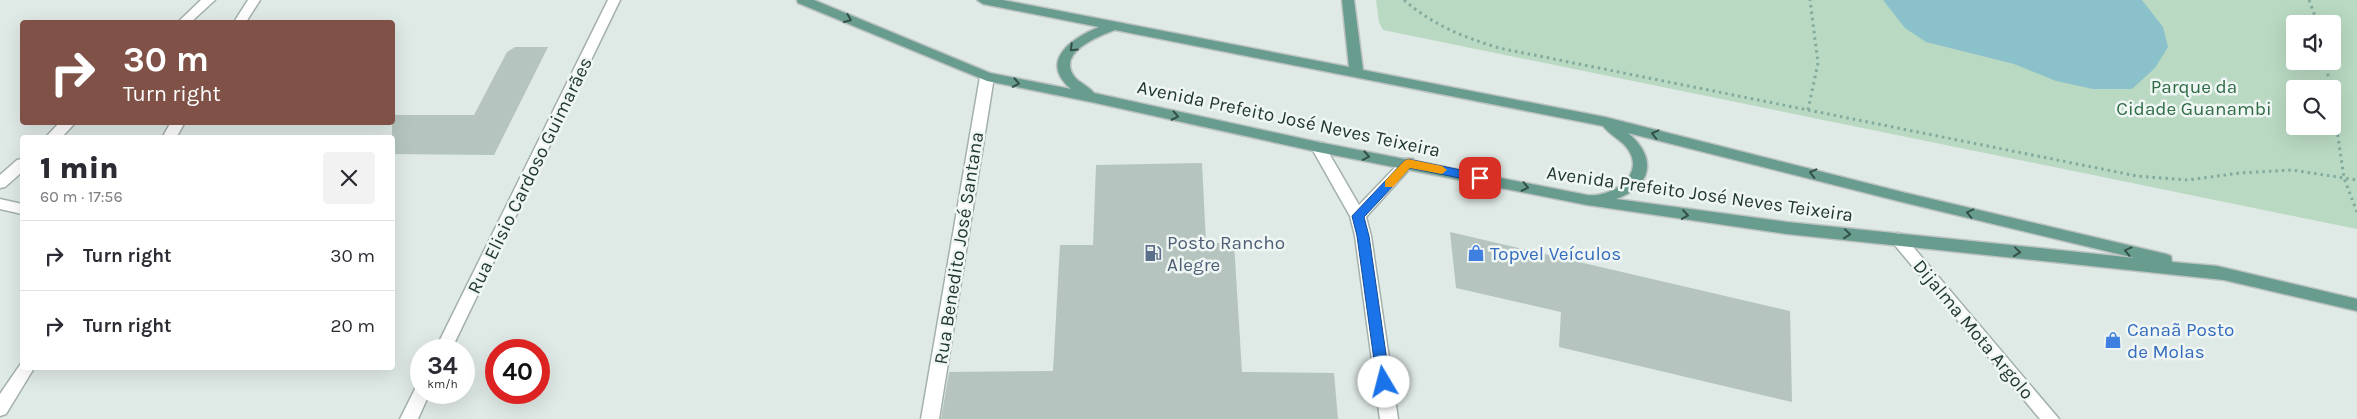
<!DOCTYPE html>
<html lang="en">
<head>
<meta charset="utf-8">
<style>
	:root { --surface:#fff; --page:#f2f2f3; --text:#2b2b33; --muted:#7c7c81; --line:#e1e1e2 }
	body { margin:0; font-family:Karla,sans-serif; background:var(--page); color:var(--text); height:100vh; display:flex; flex-direction:column; font-size:19px; white-space:nowrap }
	* { box-sizing:border-box; margin:0 }
	p { font-size:16px; color:var(--muted) }
	.icon { flex:none; width:28px; height:28px; fill:none; stroke:currentColor; stroke-width:2; stroke-linecap:round; stroke-linejoin:round }
	.map { position:relative; flex:1; overflow:hidden }
	.sheet { position:absolute; left:20px; top:135px; width:375px; height:235px; display:flex; flex-direction:column; background:var(--surface); border-radius:5px; box-shadow:0 5px 20px #0002 }
	.sheet>* { flex:none }
	.guide { position:absolute; left:20px; top:20px; width:375px; height:105px; border-radius:5px; box-shadow:0 5px 20px #0002; background:#805247; color:#fff; overflow:hidden }
	.controls { position:absolute; left:2286px; top:15px; display:grid; gap:10px }
	.controls a { display:grid; place-items:center; width:55px; height:55px; border-radius:5px; background:var(--surface); box-shadow:0 5px 20px #0002; font-size:25px }
	.speed { position:absolute; left:410px; top:339px; display:flex; gap:10px; font-size:25px; font-weight:700; text-align:center }
	.speed>* { display:grid; place-content:center; width:65px; height:65px; border-radius:50%; background:var(--surface); box-shadow:0 5px 20px #0002; line-height:1 }
	.speed small { font-size:12px; font-weight:400 }
	.speed .limit { border:8px solid #d22; background:#fff; color:#111 }
	.pin { position:absolute; display:grid; place-items:center; width:42px; height:42px; color:#fff; margin:-21px; border-radius:10px; box-shadow:0 2px 8px #0006 }
	.me { position:absolute; width:55px; margin:-28px; rotate:352deg; stroke-linejoin:round; filter:drop-shadow(0 0 4px #0008) }
	.turn { display:flex; align-items:center; gap:18px; height:105px; padding:0 20px; font-size:22px }
	.turn .icon { width:65px; height:65px; stroke-width:2.5 }
	.turn b { display:block; font-size:35px; line-height:42px }
	.round { display:grid; place-items:center; flex:none; width:52px; height:52px; border-radius:5px; background:var(--page) }
	.summary { display:flex; align-items:center; justify-content:space-between; height:85px; padding:0 20px }
	h1 { font-size:30px; font-weight:800; line-height:38px }
	ul { padding:0; list-style:none }
	li { display:flex; align-items:center; gap:15px; height:70px; padding:0 20px; border-top:1px solid var(--line) }
	li div { flex:1 }
	li b { display:block; font-size:19px }
	li em { font-style:normal }
	.map>svg:first-child { display:block }
	.green { fill:#b9d9c2; fill-rule:evenodd }
	.water { fill:#8bc1cb }
	.building { fill:#b5c4be }
	.lines { fill:none; stroke-linecap:round; stroke-linejoin:round }
	.minor-casing { stroke:#a3b0ac; stroke-width:3 }
	.major-casing { stroke:#bdc3c2; stroke-width:3 }
	.path { stroke:#82ab9e; stroke-width:3; stroke-dasharray:2.5 4; stroke-linecap:butt }
	.minor { fill:#fff; fill-rule:evenodd }
	.major { fill:#679c8e; fill-rule:evenodd }
	.oneway { stroke:#335149 }
	.route { fill:#1a73e8; stroke:#114b97 }
	.slow { fill:#f59e0b }
	.labels { text-anchor:middle; stroke-width:5; stroke-linejoin:round; paint-order:stroke }
	.park-label { font-size:19px; fill:#2f6c46; stroke:#eff6f3 }
	.street-label { font-size:19px; fill:#223832; stroke:#eff6f3 }
	.service-label { font-size:19px; fill:#4e5e75; stroke:#eff6f3; text-anchor:start }
	.shop-label { font-size:19px; fill:#366cbe; stroke:#eff6f3; text-anchor:start }
</style>
</head>
<body>
<div class="map">
<svg width="2357" height="419" viewBox="0 0 2357 419">
	<rect width="100%" height="100%" fill="#dfe9e5"/>
	<path class="green" d="M1376 0H2357V229L1383 30 1379 22ZM2295 24H2332V61H2295ZM2295 89H2332V126H2295Z"/>
	<path class="water" d="M1883 0H2142L2163 27 2168 47 2155 68 2132 89H2093L2056 81 2014 64 1926 42 1905 28Z"/>
	<path class="building" d="M515 47H548L494 155 392 154V115H474L507 52Z
		M1202 163 1206 243H1234L1242 372 1334 373 1338 419H941L949 372 1053 371 1060 245H1093L1096 165Z
		M1450 232 1790 311 1792 402 1559 347 1561 312 1456 288Z"/>
	<g class="lines">
		<g class="minor-casing">
			<path id="minor" d="M201 0H215L191 22H178Z
				M248 0H260L246 22H234Z
				M608 0H620L451 350H435Z
				M987 73 994 77 939 419H921L980 77Z
				M60 122H76L61 138H45Z
				M171 122H185L176 138H162Z
				M1318 142 1323 143 1359 205 1403 159H1413L1415 163 1366 217 1371 236 1398 419H1380L1355 236 1350 216 1311 147 1313 143Z
				M22 159V172L5 187 0 188V175L17 160Z
				M0 199 22 204V214L0 209Z
				M1898 233 1903 235 2059 419H2040L1893 243 1890 239 1893 235Z
				M22 362V368H34L6 414 0 416V394Z
				M421 385V392H430L418 419H400L416 387Z"/>
		</g>
		<g class="major-casing">
			<path id="major" d="M797 0H814L990 73 1071 89C1038 61 1072 38 1099 27L983 4 977 0H1003L1349 67 1342 0H1354L1363 70 1605 117 1906 193 2166 254 2171 256 2172 262 2217 266 2357 299V311L2224 280 1787 234 1587 205 1318 152 1091 102 987 81 798 3ZM1115 30 1603 126C1610 136 1623 140 1629 151 1645 177 1609 198 1587 195L1318 142 1094 93C1089 86 1079 83 1074 76 1057 52 1099 36 1115 30ZM1628 133 1906 203 2135 258 1787 222 1616 199C1653 186 1657 157 1628 133Z"/>
		</g>
		<path class="path" d="M1404 0C1433 25 1463 37 1499 48L2137 176 2188 180 2240 173 2292 170 2357 180
			M2309 0 2318 24
			M2325 61 2331 89
			M2332 96 2344 178 2357 212
			M1808 110 1818 63 1810 0"/>
		<use href="#minor" class="minor"/>
		<use href="#major" class="major"/>
	</g>
	<defs><path id="oneway-chevron" d="M-2-3.5L2.5 0L-2 3.5" fill="none" stroke-width="1.6" stroke-linecap="round" stroke-linejoin="round" transform="scale(1.25)"/></defs>
	<g class="oneway">
		<use href="#oneway-chevron" transform="translate(848 19) rotate(24)"/>
		<use href="#oneway-chevron" transform="translate(1073 48) rotate(136)"/>
		<use href="#oneway-chevron" transform="translate(1016 83) rotate(11)"/>
		<use href="#oneway-chevron" transform="translate(1175 116) rotate(12)"/>
		<use href="#oneway-chevron" transform="translate(1655 134) rotate(-166)"/>
		<use href="#oneway-chevron" transform="translate(1366 156) rotate(10)"/>
		<use href="#oneway-chevron" transform="translate(1813 173) rotate(-166)"/>
		<use href="#oneway-chevron" transform="translate(1525 187) rotate(12)"/>
		<use href="#oneway-chevron" transform="translate(1970 213) rotate(-167)"/>
		<use href="#oneway-chevron" transform="translate(1685 215) rotate(8)"/>
		<use href="#oneway-chevron" transform="translate(1847 234) rotate(6)"/>
		<use href="#oneway-chevron" transform="translate(2128 251) rotate(-167)"/>
		<use href="#oneway-chevron" transform="translate(2017 252) rotate(6)"/>
	</g>
	<path class="route" d="M1408 159 1480 174 1485 178 1480 182 1410 168 1364 217 1369 236 1390 382 1388 386H1379L1377 382 1357 236 1352 216 1404 161Z"/>
	<path class="slow" d="M1408 159 1442 166 1447 170 1442 174 1410 168 1393 187H1385V181L1404 161Z"/>
	<defs>
		<g id="fuel-bare" transform="scale(1.35)"><path d="M-5.5-6h7V0h2V4h1.3V-2.5L3-4.5l.8-.8L6-3V5H2.5V1h-1V6h-7ZM-4.2-4.7v3.2H.2V-4.7Z" fill="#5c6f8a" stroke="#eff6f3" stroke-width="2.5" paint-order="stroke"/></g>
		<g id="shop-bare" transform="scale(1.35)"><path d="M-5-2.5h2.3a2.7 3.5 0 0 1 5.4 0H5L5.5 6h-11ZM-1.5-2.5h3a1.5 2.3 0 0 0-3 0Z" fill="#3f7fe0" stroke="#eff6f3" stroke-width="2.5" paint-order="stroke"/></g>
	</defs>
	<g fill-rule="evenodd">
		<use href="#fuel-bare" x="1153" y="253"/>
		<use href="#shop-bare" x="1476" y="253"/>
		<use href="#shop-bare" x="2113" y="340"/>
	</g>
	<g class="labels">
		<g class="park-label">
			<text x="2194" y="93">Parque da<tspan x="2194" dy="22">Cidade Guanambi</tspan></text>
		</g>
		<g class="street-label">
			<text transform="translate(1289 118) rotate(12)" y="7">Avenida Prefeito José Neves Teixeira</text>
			<text transform="translate(529 175) rotate(-64)" y="7">Rua Elisio Cardoso Guimarães</text>
			<text transform="translate(1700 193) rotate(8)" y="7">Avenida Prefeito José Neves Teixeira</text>
			<text transform="translate(958 248) rotate(-81)" y="7">Rua Benedito José Santana</text>
			<text transform="translate(1974 329) rotate(50)" y="7">Dijalma Mota Argolo</text>
		</g>
		<g class="service-label">
			<text x="1167" y="249">Posto Rancho<tspan x="1167" dy="22">Alegre</tspan></text>
		</g>
		<g class="shop-label">
			<text x="1490" y="260">Topvel Veículos</text>
			<text x="2127" y="336">Canaã Posto<tspan x="2127" dy="22">de Molas</tspan></text>
		</g>
	</g>
</svg>
<div class="controls">
<a><svg class="icon" aria-label="sound" viewBox="0 0 24 24"><path d="M4 9h4l5-4v14l-5-4H4zM17 9q2 3 0 6"/></svg></a>
<a><svg class="icon" aria-label="search" viewBox="0 0 24 24"><circle cx="10" cy="10" r="6"/><path d="M15 15l6 6"/></svg></a>
</div>
<div class="speed"><div>34<small>km/h</small></div><div class="limit">40</div></div>
<div class="pin" style="left:1480px;top:178px;background:#d93025"><svg class="icon" aria-label="arrive" viewBox="0 0 24 24"><path d="M6 21V4h12l-3 4 3 4H6"/></svg></div>
<svg class="me" style="left:1384px;top:382px" viewBox="-20 -20 40 40"><circle r="19" fill="#fff"/><path d="M0-13L10 11 0 6-10 11z" fill="#1a73e8"/></svg>
<div class="guide">
<div class="turn"><svg class="icon" aria-label="right" viewBox="0 0 24 24"><path d="M7 20v-9h11M14 6l5 5-5 5"/></svg><div><b>30 m</b>Turn right</div></div>
</div>
<section class="sheet">
<div class="summary"><div><h1>1 min</h1><p>60 m · 17:56</p></div><a class="round"><svg class="icon" aria-label="close" viewBox="0 0 24 24"><path d="M6 6l12 12M18 6L6 18"/></svg></a></div>
<ul>
<li><svg class="icon" aria-label="right" viewBox="0 0 24 24"><path d="M7 20v-9h11M14 6l5 5-5 5"/></svg><div><b>Turn right</b></div><em>30 m</em></li>
<li><svg class="icon" aria-label="right" viewBox="0 0 24 24"><path d="M7 20v-9h11M14 6l5 5-5 5"/></svg><div><b>Turn right</b></div><em>20 m</em></li>
</ul>
</section>
</div>
</body>
</html>
